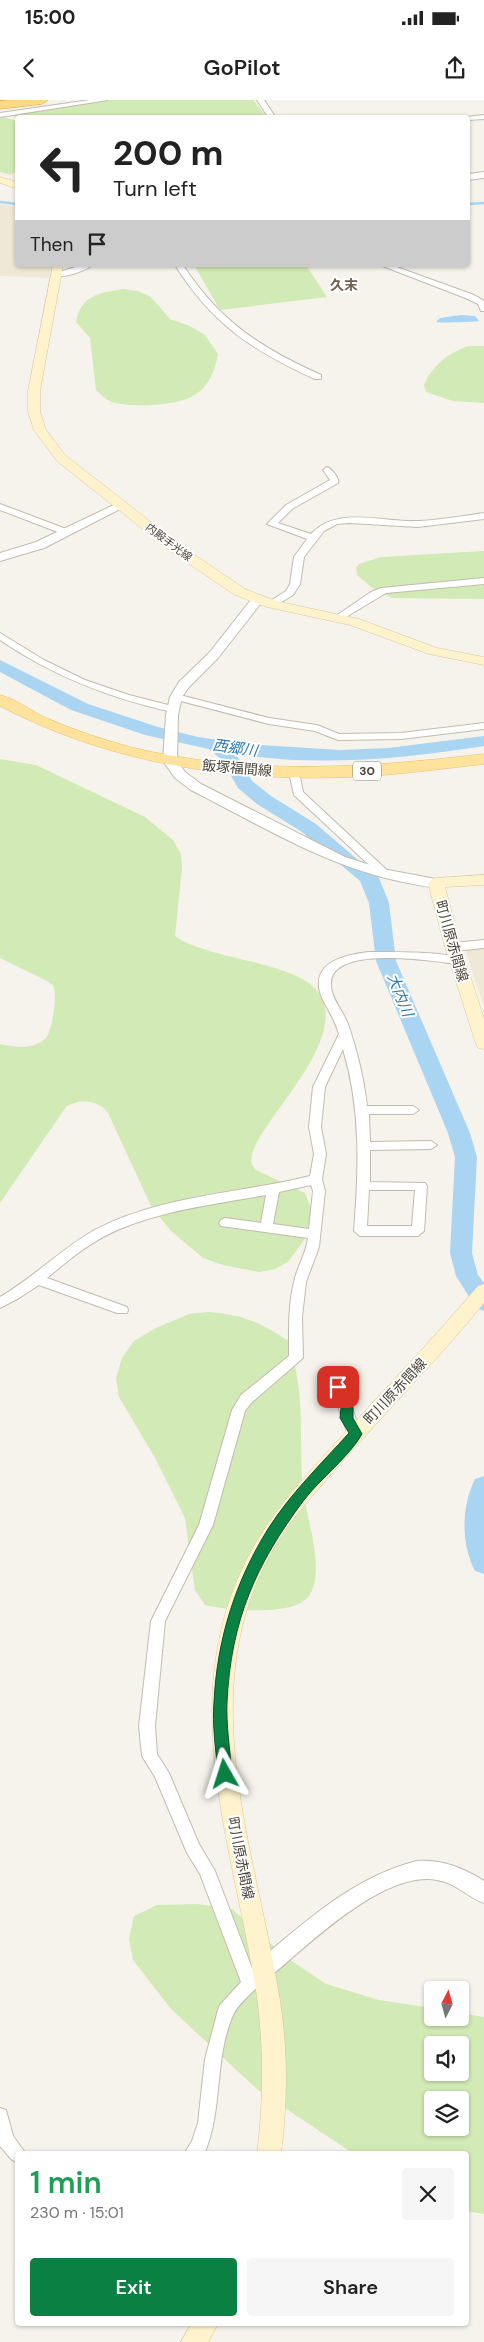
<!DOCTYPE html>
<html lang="en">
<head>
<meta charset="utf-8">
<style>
	:root { --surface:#fff; --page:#f6f6f6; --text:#222; --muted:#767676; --accent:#0b8043 }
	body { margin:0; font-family:"DM Sans","Noto Sans JP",sans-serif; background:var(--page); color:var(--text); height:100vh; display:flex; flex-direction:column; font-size:19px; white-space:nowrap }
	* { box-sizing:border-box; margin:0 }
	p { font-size:16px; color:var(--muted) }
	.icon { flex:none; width:28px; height:28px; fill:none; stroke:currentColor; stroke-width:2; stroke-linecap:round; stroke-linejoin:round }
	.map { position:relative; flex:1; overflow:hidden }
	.sheet { position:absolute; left:15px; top:2051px; width:454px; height:175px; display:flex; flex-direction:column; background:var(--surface); border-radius:5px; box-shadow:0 1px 4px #0004 }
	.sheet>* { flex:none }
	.guide { position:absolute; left:15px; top:15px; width:455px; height:152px; border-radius:5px; box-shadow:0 1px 4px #0004; background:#fff; color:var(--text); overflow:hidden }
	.needle { width:32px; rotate:6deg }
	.controls { position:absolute; left:424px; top:1881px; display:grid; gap:10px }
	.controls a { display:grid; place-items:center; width:45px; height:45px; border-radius:5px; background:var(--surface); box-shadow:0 1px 4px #0004; font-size:25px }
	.pin { position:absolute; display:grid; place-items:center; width:42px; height:42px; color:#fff; margin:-21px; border-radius:10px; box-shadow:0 2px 8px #0006 }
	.me { position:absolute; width:55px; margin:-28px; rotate:354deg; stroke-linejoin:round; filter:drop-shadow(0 0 4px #0008) }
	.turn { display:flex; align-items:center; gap:18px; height:105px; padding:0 15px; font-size:22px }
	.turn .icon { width:65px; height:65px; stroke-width:2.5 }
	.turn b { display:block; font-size:35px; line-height:42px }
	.then { display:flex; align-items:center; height:48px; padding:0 15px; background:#0003; gap:10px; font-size:19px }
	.round { display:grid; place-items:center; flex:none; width:52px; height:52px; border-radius:5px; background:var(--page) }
	.headline { display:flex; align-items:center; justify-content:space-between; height:85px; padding:0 15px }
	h1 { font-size:30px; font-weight:600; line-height:38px; color:#1e9e55 }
	.primary-button { display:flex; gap:10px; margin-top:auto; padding:10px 15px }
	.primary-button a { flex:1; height:58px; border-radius:5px; background:var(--accent); color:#fff; font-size:20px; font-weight:600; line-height:58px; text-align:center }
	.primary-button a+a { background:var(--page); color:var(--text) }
	.status { display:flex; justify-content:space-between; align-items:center; height:35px; padding:0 25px; background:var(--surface); direction:ltr }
	.status svg { height:14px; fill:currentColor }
	header { display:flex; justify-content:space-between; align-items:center; height:65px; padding:0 15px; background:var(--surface); font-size:22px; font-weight:600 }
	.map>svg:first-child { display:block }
	.education { fill:#efe8d6 }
	.green { fill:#d2eab5; fill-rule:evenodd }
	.water { fill:#a9d4f2 }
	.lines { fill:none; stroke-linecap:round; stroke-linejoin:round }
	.stream { stroke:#a9d4f2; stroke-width:2.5 }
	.river { fill:#a9d4f2; fill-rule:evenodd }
	.minor-casing { stroke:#c2bbae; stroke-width:2 }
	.tertiary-casing { stroke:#c2bbae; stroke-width:2 }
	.secondary-casing { stroke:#d6c79b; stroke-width:1 }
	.primary-casing { stroke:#e6c16a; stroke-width:1 }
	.trunk-casing { stroke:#e0a43c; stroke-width:1 }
	.minor { fill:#fff; fill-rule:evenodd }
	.tertiary { fill:#fff; fill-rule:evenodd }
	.secondary { fill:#fff3cd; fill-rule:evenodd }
	.primary { fill:#ffe39c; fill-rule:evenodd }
	.trunk { fill:#ffd985; fill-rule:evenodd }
	.route { fill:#0b8043; stroke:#07532c }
	.labels { text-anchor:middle; stroke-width:4; stroke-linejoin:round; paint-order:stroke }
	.far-street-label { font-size:11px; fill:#4b4439; stroke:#fff }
	.shield { fill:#fff; stroke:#817c74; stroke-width:1 }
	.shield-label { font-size:12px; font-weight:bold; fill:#4b4439 }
	.far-quarter-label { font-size:14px; font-weight:bold; fill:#6e6250; stroke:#fff }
	.street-label { font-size:14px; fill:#4b4439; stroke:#fff }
	.water-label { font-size:15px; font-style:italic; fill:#2e7ab2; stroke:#fff }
</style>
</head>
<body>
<div class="status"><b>15:00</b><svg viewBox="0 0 49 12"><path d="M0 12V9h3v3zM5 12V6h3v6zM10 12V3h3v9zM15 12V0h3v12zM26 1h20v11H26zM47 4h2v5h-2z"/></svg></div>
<header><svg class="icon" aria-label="back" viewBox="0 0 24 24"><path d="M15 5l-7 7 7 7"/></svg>GoPilot<svg class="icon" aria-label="share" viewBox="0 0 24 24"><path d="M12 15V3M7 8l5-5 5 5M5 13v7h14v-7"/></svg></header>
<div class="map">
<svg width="484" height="2242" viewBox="0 0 484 2242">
	<rect width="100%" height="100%" fill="#f6f3ec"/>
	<path class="education" d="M0 104 17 106 18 165H52L49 178 0 176Z
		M484 847V907L465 849Z"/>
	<path class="green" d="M111 0H253L267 17 20 18 11 15Z
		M0 16 17 21V70L11 75 0 72Z
		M194 165H306L327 197 220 210Z
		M123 189 138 191 151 197 170 219 190 226 205 235 218 254C215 271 208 288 193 296 175 306 131 308 112 302 105 299 101 295 96 290L90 238 76 222C81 195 99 193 123 189Z
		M469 246H484V303L453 301 426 292 424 285C433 265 447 253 469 246Z
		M484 451V499L392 498 371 487 357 475 356 468 359 464 381 457Z
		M0 659 36 665 145 717 173 740 181 754 182 768 175 836C209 861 305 861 322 898 346 951 242 1036 252 1064 252 1066 254 1068 256 1070L305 1093 310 1106 311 1120 304 1140 288 1162 275 1169 259 1172 223 1165 203 1158 171 1131 151 1106 108 1013C99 1000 79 998 66 1007L0 1103V944C14 947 33 950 45 939 52 933 58 894 53 886 52 884 49 883 47 881L0 858Z
		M208 1212C244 1215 260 1222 290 1242 294 1262 299 1282 300 1302 302 1331 300 1361 303 1390 306 1416 327 1475 308 1497 292 1517 227 1510 205 1505L195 1490 185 1418 155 1358 119 1297 116 1278 122 1258 134 1241 154 1229 189 1214Z
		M197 1804 232 1809 286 1857 326 1884 379 1900 432 1908V1918H460V1913L484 1917V2114L466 2111V2054H354L258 1990 171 1909 133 1860 129 1839 134 1816 157 1805ZM432 1945H460V1972H432ZM432 2000H460V2028H432Z"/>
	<path class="water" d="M461 215 475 216 479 221C477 222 438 223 436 222L440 218Z"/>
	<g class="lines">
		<path class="stream" d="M0 102 18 104
			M468 104 484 103"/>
		<path class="river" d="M0 560 88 604 158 627 198 637 245 644 340 650 388 648 484 636V646C402 659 318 667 236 654L252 681 271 696 316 724 379 778 389 803 396 861 470 1033 477 1057 472 1153 478 1175 484 1183V1211L476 1208 456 1176 450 1153 455 1057 448 1033 376 861 369 803 360 781 302 732 257 704 238 688 222 660 209 649 145 635 71 610 0 572Z
			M484 1376V1474L475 1471C461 1444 461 1407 475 1379Z"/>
		<g class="minor-casing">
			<path id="minor" d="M90 0H108L0 17V13Z
				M257 0H264L276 18H269Z
				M484 15V19L468 20V18H456Z
				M82 165H93C84 171 62 180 53 174Z
				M175 165H183C219 221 261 248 321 275V279H315C252 250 213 225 175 165Z
				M380 165H391L474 195 484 201V211H481L478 204 468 199Z
				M327 367C332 369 340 379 338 383L292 409 278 423 311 434C338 405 384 423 419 421 440 420 462 416 484 413V419L418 427 349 423 337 424 324 431 304 457 300 484 293 495 275 506H269V502L286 491 290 484 294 457 307 439 267 424 286 405 330 380 323 370Z
				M0 404 69 430 71 432 63 434 0 410Z
				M484 478V484L386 493 341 520H335L333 518 371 492 381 488Z
				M0 533 44 560 85 580 129 595 176 607 177 609 172 612C109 598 53 576 0 540Z
				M176 594 269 618 317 625 339 634 401 633 484 623V629L401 639 338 640 315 631 269 624 173 599 171 597Z
				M294 669 299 672 303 692 390 773 391 775 390 777H382L294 695 289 672Z
				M484 840V848L453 851 447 847 453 843Z
				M369 852C384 852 455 851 463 860L457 864C432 861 327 844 331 886 332 900 343 911 348 924 357 950 364 979 367 1006H413L419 1010 413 1014H369L370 1042 431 1041 437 1045 431 1049 370 1050V1082L425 1083 427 1086 424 1131 418 1136H360L354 1131C359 1069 361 1009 343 949L325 987 321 1027 326 1054 322 1079 325 1091 319 1147 306 1182 302 1217 303 1258 251 1303 245 1311 213 1425 165 1521 155 1626 157 1654 169 1673 199 1744 215 1771 253 1871 261 1873 263 1878 261 1883C252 1893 238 1904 233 1915 214 1959 223 2009 205 2052L203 2054H184L192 2041 198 2023 205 1959 218 1910 220 1905 241 1882 200 1774 187 1753 155 1677 142 1656 139 1626 151 1521 199 1425 232 1310 241 1295 289 1256C289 1232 288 1206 294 1182 297 1167 306 1154 308 1138L221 1126 219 1123 221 1120 225 1118 261 1123 266 1095C211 1105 153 1111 103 1137 83 1148 65 1163 47 1178L127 1207 128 1210 127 1213H117L39 1185 19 1198 0 1208V1197C33 1178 60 1150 93 1131 159 1095 239 1094 310 1076L314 1054 309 1027 313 987 339 934C335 920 328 910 322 898 308 863 343 855 369 852ZM311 1085 313 1091 309 1129 273 1124 279 1092ZM369 1090H415L412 1126H367Z
				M338 1282 343 1283C352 1300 353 1317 362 1334L360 1338H350C341 1321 339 1304 331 1287L333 1283Z
				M0 2008 6 2010 13 2036 26 2054H18V2062L12 2060 0 2046Z"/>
		</g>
		<g class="tertiary-casing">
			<path id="tertiary" d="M484 72V78L468 80V74Z
				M120 402 126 405 124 407 44 448 0 461V453L36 442Z
				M257 496 261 497 263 500 261 503 218 558 189 587 182 597 178 615 177 661 185 672 201 684 345 757 383 769 441 780 443 783 441 786C430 789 415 784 403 782 327 767 260 725 191 690L175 678 163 661 166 615 170 597 179 582 210 552 253 497Z
				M417 1761C441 1759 464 1768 484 1781V1803C467 1797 456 1783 437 1780 384 1770 308 1845 270 1877L263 1880 256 1877 252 1870 256 1863C305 1822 353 1777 417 1761Z"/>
		</g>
		<g class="secondary-casing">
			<path id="secondary" d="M0 77 18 82V89L0 83Z
				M53 165H63L40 291V312L46 330 65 355 183 447 245 489 276 501 359 519 437 548 484 557V565L429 554 350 525 267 507 235 495 173 453 57 361 34 330 28 312V291Z
				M484 775V785L445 787 461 847 484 919V949L478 948 476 944 445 847 428 783 431 780 436 778Z
				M484 1184V1203C437 1261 384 1313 336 1369 312 1396 287 1423 270 1455 194 1593 254 1746 278 1889 288 1944 288 1999 281 2054H257C264 1999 264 1945 256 1890 232 1741 172 1590 254 1446 277 1406 310 1371 341 1337 387 1287 434 1238 478 1186Z
				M191 2224H218L208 2242H181Z"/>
		</g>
		<g class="primary-casing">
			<path id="primary" d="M0 595C16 599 30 610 44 617 71 629 101 639 130 647 249 676 364 668 484 654V664C440 669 396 675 352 677 230 682 109 663 0 606Z"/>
		</g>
		<g class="trunk-casing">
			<path id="trunk" d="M12 0H48L42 4 0 9V1Z"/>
		</g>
		<use href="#minor" class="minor"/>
		<use href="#tertiary" class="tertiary"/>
		<use href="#secondary" class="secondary"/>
		<use href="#primary" class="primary"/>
		<use href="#trunk" class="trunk"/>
	</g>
	<path class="route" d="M338 1282 344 1287 353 1308V1318L362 1334C350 1356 320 1379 304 1400 256 1464 231 1520 227 1602 226 1625 230 1650 232 1674L230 1678 225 1680 220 1678 218 1674C216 1650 212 1625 214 1602 217 1540 235 1482 268 1429 290 1394 321 1364 349 1333L340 1318 341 1308 332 1287Z"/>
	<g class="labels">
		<g class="far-street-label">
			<text transform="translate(169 442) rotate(37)" y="4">内殿手光線</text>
		</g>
		<rect class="shield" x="353" y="661.5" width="28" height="19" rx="4"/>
		<g class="shield-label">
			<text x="367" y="675">30</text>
		</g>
		<g class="far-quarter-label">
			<text x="344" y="190">久末</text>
		</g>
		<g class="street-label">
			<text transform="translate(237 668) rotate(5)" y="5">飯塚福間線</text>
			<text transform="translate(452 841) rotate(74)" y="5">町川原赤間線</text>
			<text transform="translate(395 1291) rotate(-47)" y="5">町川原赤間線</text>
			<text transform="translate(241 1758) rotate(79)" y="5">町川原赤間線</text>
		</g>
		<g class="water-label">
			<text transform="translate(235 648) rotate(8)" y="5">西郷川</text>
			<text transform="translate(400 895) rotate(68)" y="5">大内川</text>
		</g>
	</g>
</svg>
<div class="controls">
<a><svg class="needle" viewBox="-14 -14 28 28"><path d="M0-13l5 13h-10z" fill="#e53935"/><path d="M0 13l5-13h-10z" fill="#767676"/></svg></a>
<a><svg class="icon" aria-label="sound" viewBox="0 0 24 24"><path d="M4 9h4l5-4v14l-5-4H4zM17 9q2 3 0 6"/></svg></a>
<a><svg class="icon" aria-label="layers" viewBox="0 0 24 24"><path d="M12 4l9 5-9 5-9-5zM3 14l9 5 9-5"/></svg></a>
</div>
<div class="pin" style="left:338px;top:1287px;background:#d93025"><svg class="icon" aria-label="arrive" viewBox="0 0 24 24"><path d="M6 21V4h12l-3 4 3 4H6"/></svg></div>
<svg class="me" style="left:225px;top:1674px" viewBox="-20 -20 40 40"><path d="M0-17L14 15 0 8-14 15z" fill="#0b8043" stroke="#fff" stroke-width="4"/></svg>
<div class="guide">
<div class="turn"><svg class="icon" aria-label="left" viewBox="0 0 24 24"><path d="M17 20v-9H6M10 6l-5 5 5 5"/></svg><div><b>200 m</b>Turn left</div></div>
<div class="then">Then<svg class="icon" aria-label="arrive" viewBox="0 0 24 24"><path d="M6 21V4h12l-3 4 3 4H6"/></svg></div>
</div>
<section class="sheet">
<div class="headline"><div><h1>1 min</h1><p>230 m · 15:01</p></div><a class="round"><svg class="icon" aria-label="close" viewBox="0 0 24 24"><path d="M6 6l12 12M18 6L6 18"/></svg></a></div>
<div class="primary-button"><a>Exit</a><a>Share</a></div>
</section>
</div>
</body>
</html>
